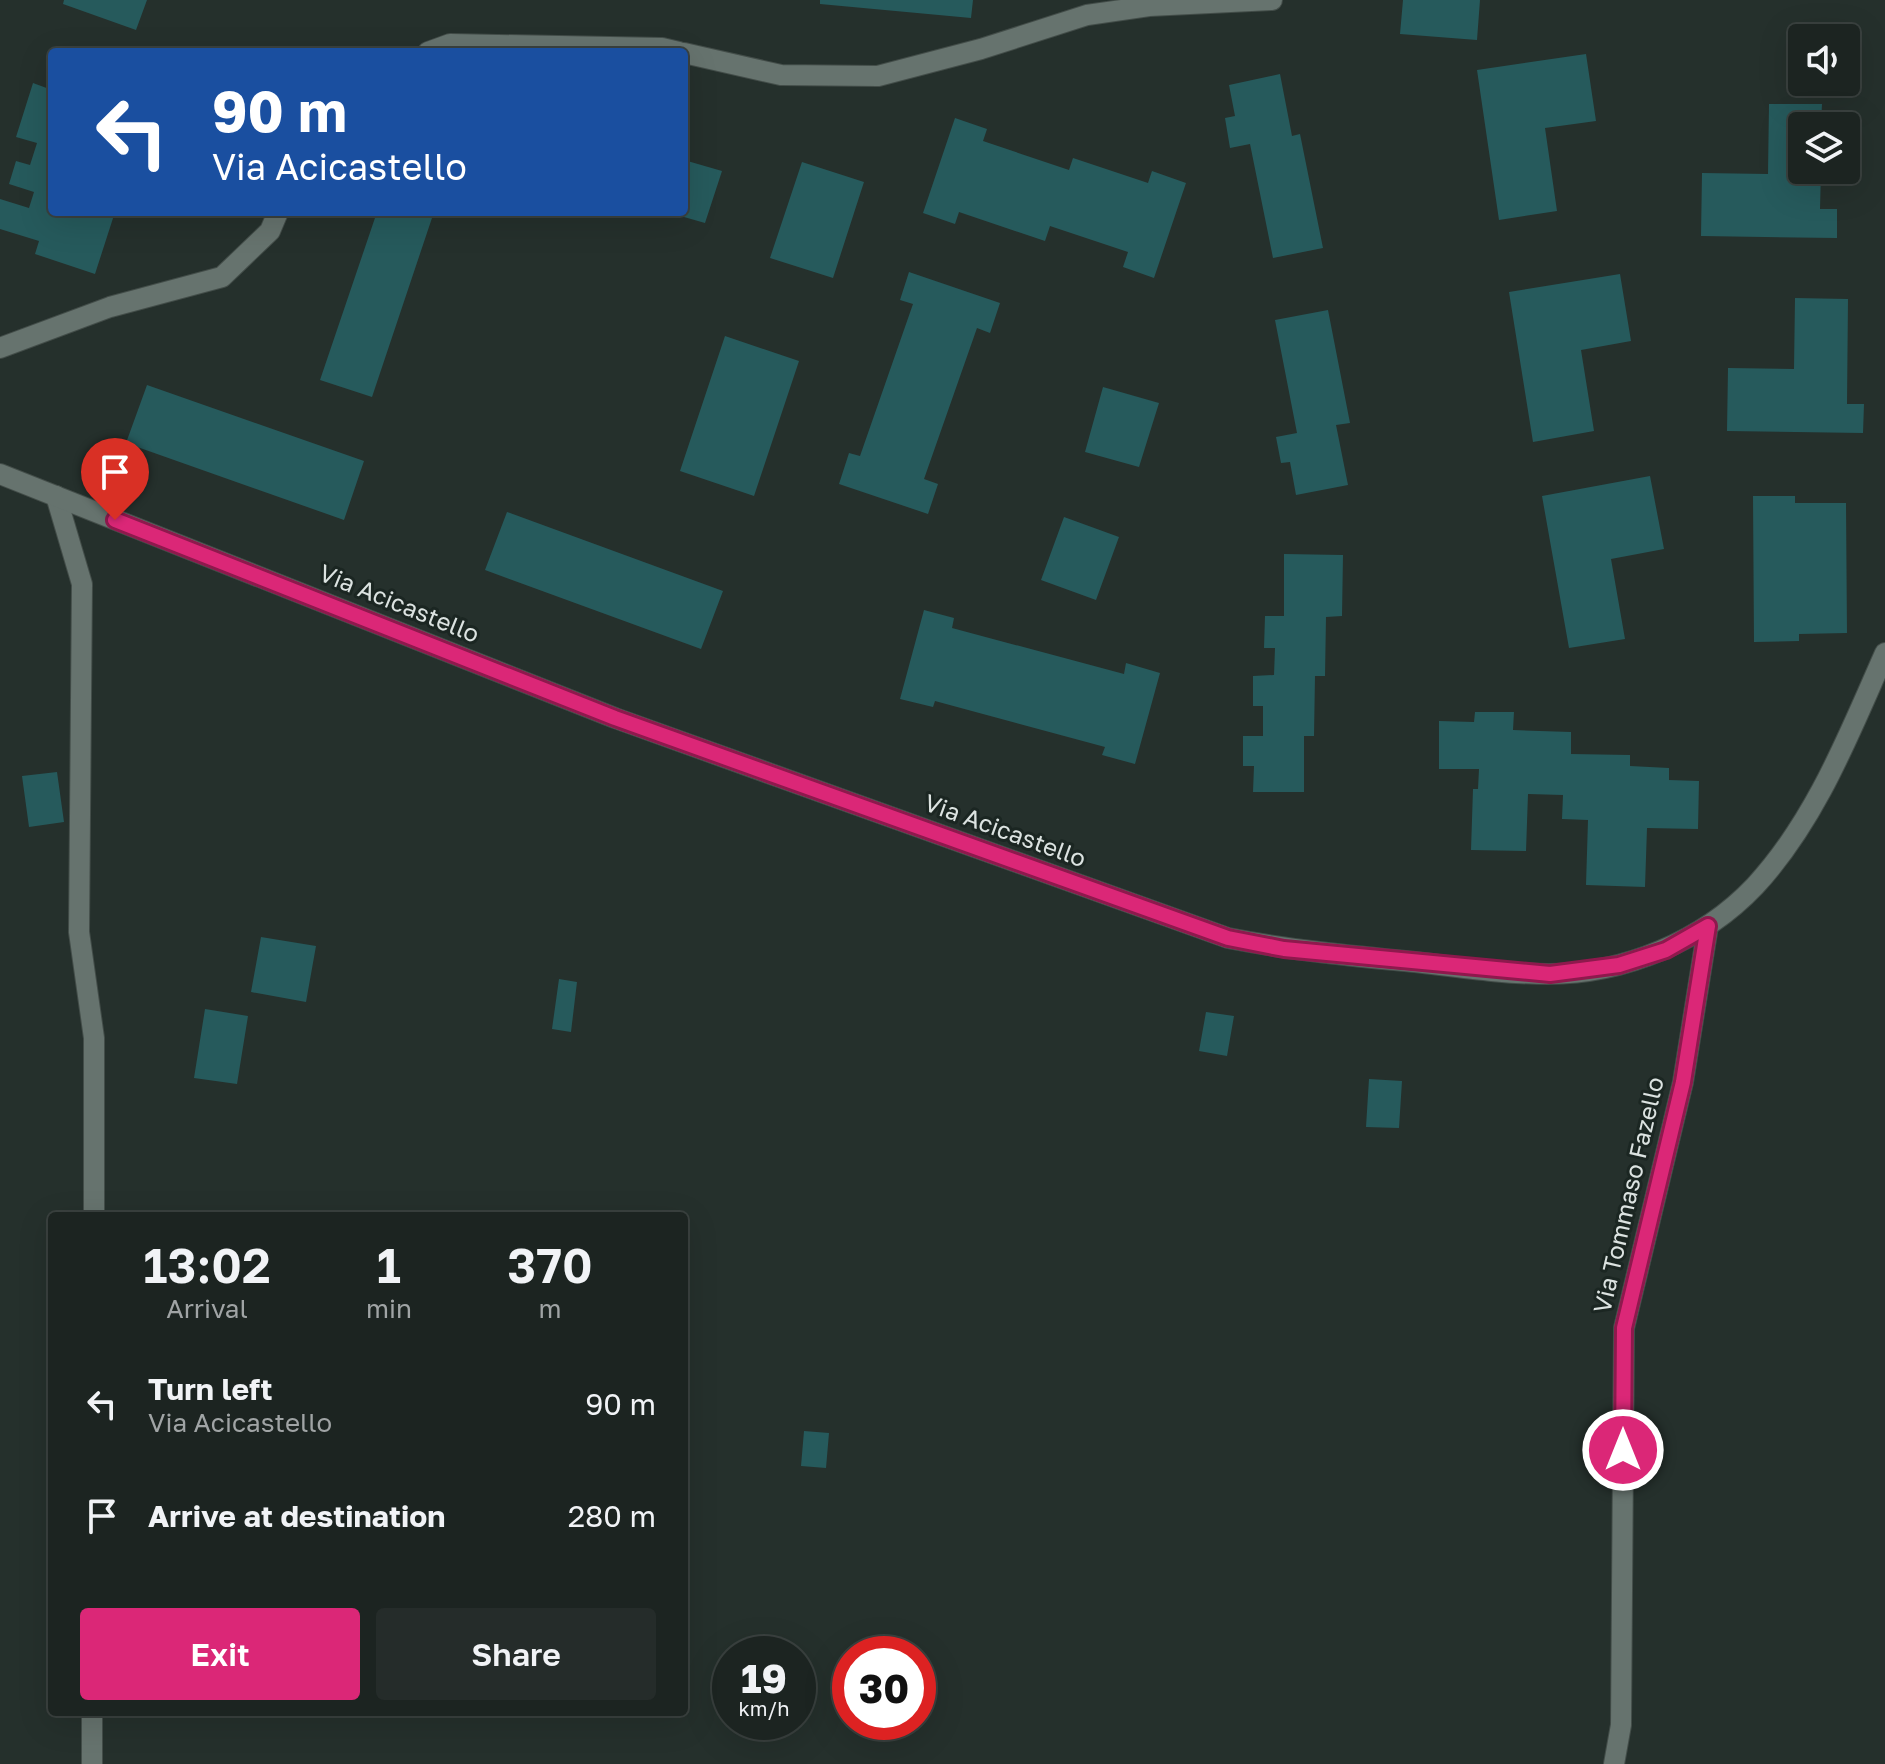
<!DOCTYPE html>
<html lang="en">
<head>
<meta charset="utf-8">
<style>
	:root { --surface:#1c2421; --page:#252c2a; --text:#f1f3f6; --muted:#a0a4a5; --line:#3a413f; --accent:#db2777 }
	body { margin:0; font-family:"Golos Text",sans-serif; background:var(--page); color:var(--text); height:100vh; display:flex; flex-direction:column; font-size:30px; white-space:nowrap }
	* { box-sizing:border-box; margin:0 }
	p { font-size:26px; color:var(--muted) }
	.icon { flex:none; width:44px; height:44px; fill:none; stroke:currentColor; stroke-width:2; stroke-linecap:round; stroke-linejoin:round }
	.map { position:relative; flex:1; overflow:hidden }
	.drawer { position:absolute; left:48px; top:1212px; width:640px; height:504px; display:flex; flex-direction:column; background:var(--surface); border-radius:8px; box-shadow:0 8px 32px #0002,0 0 0 2px var(--line) }
	.drawer>* { flex:none }
	.top-card { position:absolute; left:48px; top:48px; width:640px; height:168px; border-radius:8px; box-shadow:0 8px 32px #0002,0 0 0 2px var(--line); background:#1a4fa0; color:#fff; overflow:hidden }
	.tools { position:absolute; left:1788px; top:24px; display:grid; gap:16px }
	.tools a { display:grid; place-items:center; width:72px; height:72px; border-radius:8px; background:var(--surface); box-shadow:0 8px 32px #0002,0 0 0 2px var(--line); font-size:40px }
	.speed { position:absolute; left:712px; top:1636px; display:flex; gap:16px; font-size:40px; font-weight:700; text-align:center }
	.speed>* { display:grid; place-content:center; width:104px; height:104px; border-radius:50%; background:var(--surface); box-shadow:0 8px 32px #0002,0 0 0 2px var(--line); line-height:1 }
	.speed small { font-size:20px; font-weight:400 }
	.speed .limit { border:12px solid #d22; background:#fff; color:#111 }
	.pin { position:absolute; display:grid; place-items:center; width:68px; height:68px; color:#fff; margin:-82px -34px; border-radius:50% 50% 50% 0; rotate:-45deg; box-shadow:0 0 8px #0007 }
	.pin .icon { rotate:45deg }
	.me { position:absolute; width:88px; margin:-44px; rotate:0deg; stroke-linejoin:round; filter:drop-shadow(0 0 6px #0008) }
	.turn { display:flex; align-items:center; gap:28px; height:168px; padding:0 32px; font-size:36px }
	.turn .icon { width:104px; height:104px; stroke-width:2.5 }
	.turn b { display:block; font-size:56px; line-height:68px }
	.eta { display:flex; justify-content:space-evenly; align-items:center; height:136px; text-align:center }
	.eta b { font-size:48px; font-weight:600; line-height:56px }
	.primary-button { display:flex; gap:16px; margin-top:auto; padding:16px 32px }
	.primary-button a { flex:1; height:92px; border-radius:8px; background:var(--accent); color:#fff; font-size:32px; font-weight:600; line-height:92px; text-align:center }
	.primary-button a+a { background:var(--page); color:var(--text) }
	ul { padding:0; list-style:none }
	li { display:flex; align-items:center; gap:24px; height:112px; padding:0 32px }
	li div { flex:1 }
	li b { display:block; font-size:30px }
	li em { font-style:normal }
	.map>svg:first-child { display:block }
	.building { fill:#265a5c }
	.lines { fill:none; stroke-linecap:round; stroke-linejoin:round }
	.service-casing { stroke:#434d49; stroke-width:22 }
	.minor-casing { stroke:#434d49; stroke-width:22 }
	.secondary-casing { stroke:#434d49; stroke-width:22 }
	.service { stroke:#66736e; stroke-width:20 }
	.minor { stroke:#66736e; stroke-width:20 }
	.secondary { stroke:#66736e; stroke-width:20 }
	.route-casing { stroke:#8e194d; stroke-width:20 }
	.route { stroke:#db2777; stroke-width:14 }
	.labels { text-anchor:middle; stroke-width:6; stroke-linejoin:round; paint-order:stroke }
	.street-label { font-size:24px; fill:#dce3e1; stroke:#1b2622 }
</style>
</head>
<body>
<div class="map">
<svg width="1885" height="1764" viewBox="0 0 1885 1764">
	<rect width="100%" height="100%" fill="#25302c"/>
	<path class="building" d="M64 0H147L136 30 63 4Z
		M820 0H973L971 18 820 4Z
		M1403 0H1480L1477 40 1400 34Z
		M1586 54 1596 121 1545 128 1557 211 1499 220 1477 70Z
		M1280 74 1292 136 1300 134 1323 248 1273 258 1250 144 1230 148 1225 118 1235 116 1229 85Z
		M33 83 52 90V212H115L95 274 35 254 39 241 0 229V199L29 208 34 192 9 184 16 161 30 165 37 143 16 137Z
		M1769 104H1822L1821 126H1802V170H1821L1820 209H1837V238L1701 236 1702 173 1768 174Z
		M955 118 987 129 983 141 1069 170 1073 158 1148 183 1152 171 1186 183 1154 278 1123 267 1128 252 1050 226 1045 241 959 212 955 224 923 213Z
		M684 160 722 171 705 223 670 213 684 212Z
		M802 162 864 182 833 278 770 258Z
		M377 212H434L372 397 320 380Z
		M909 272 1000 303 990 333 977 328 924 479 938 484 928 514 839 484 849 453 860 456 913 304 900 300Z
		M1620 274 1631 341 1581 350 1594 431 1533 442 1509 292Z
		M1795 298 1848 299 1847 404H1864L1863 433 1727 431 1728 368 1794 369Z
		M1328 310 1350 423 1336 425 1348 485 1296 495 1290 462 1281 463 1276 437 1297 433 1275 320Z
		M725 336 799 361 754 496 680 471Z
		M147 385 364 461 344 520 126 443Z
		M1103 387 1159 403 1139 467 1085 452Z
		M1650 476 1664 549 1611 559 1625 639 1569 648 1542 496Z
		M1753 496H1795V503H1846L1847 633 1799 634V641L1754 642Z
		M507 512 723 591 701 649 485 570Z
		M1064 517 1119 537 1096 600 1041 580Z
		M1284 554 1343 555 1342 616 1326 617 1325 676H1315L1314 736H1304V792H1253L1254 766H1243V736H1263V706H1253V676L1274 675 1275 648H1264L1265 616H1284Z
		M924 610 954 618 952 628 1124 674 1126 663 1160 673 1135 764 1102 755 1105 747 935 701 933 707 900 699Z
		M1475 712H1514L1513 730 1571 732V754L1630 755V766L1669 768V780L1699 781 1698 829 1647 828 1645 887 1586 885 1588 820 1562 819 1563 795 1528 794 1526 851 1471 850 1473 789H1478L1479 769H1439V721L1474 722Z
		M57 772 64 822 29 827 22 776Z
		M261 937 316 946 306 1002 251 992Z
		M559 979 577 982 571 1032 552 1029Z
		M205 1009 248 1016 237 1084 194 1078Z
		M1206 1012 1234 1016 1227 1056 1199 1051Z
		M1369 1079 1402 1081 1399 1128 1366 1127Z
		M804 1431 829 1433 826 1468 801 1466Z"/>
	<g class="lines">
		<g class="service-casing">
			<path id="service" d="M428 52 450 44 662 48 679 52
				M684 53 781 75 878 76 981 49 1087 15 1149 6 1272 0
				M0 348 110 307 222 277 270 231 278 212
				M56 496 82 584 79 932 94 1038V1216
				M92 1764V1712"/>
		</g>
		<g class="minor-casing">
			<path id="minor" d="M1614 1764 1621 1725 1624 1328 1683 1082 1708 926"/>
		</g>
		<g class="secondary-casing">
			<path id="secondary" d="M0 474 615 718 1228 938C1290 950 1352 956 1415 962 1458 967 1504 974 1548 974 1624 974 1703 941 1755 886 1816 820 1849 734 1885 653"/>
		</g>
		<use href="#service" class="service"/>
		<use href="#minor" class="minor"/>
		<use href="#secondary" class="secondary"/>
	</g>
	<g class="lines">
		<g class="route-casing">
			<path id="route" d="M115 520 615 718 1228 938 1284 949 1550 974 1619 965 1666 950 1708 926 1683 1082 1624 1328 1623 1450"/>
		</g>
		<use href="#route" class="route"/>
	</g>
	<g class="labels">
		<g class="street-label">
			<text transform="translate(399 604) rotate(22)" y="8">Via Acicastello</text>
			<text transform="translate(1005 831) rotate(20)" y="8">Via Acicastello</text>
			<text transform="translate(1629 1195) rotate(-77)" y="8">Via Tommaso Fazello</text>
		</g>
	</g>
</svg>
<div class="tools">
<a><svg class="icon" aria-label="sound" viewBox="0 0 24 24"><path d="M4 9h4l5-4v14l-5-4H4zM17 9q2 3 0 6"/></svg></a>
<a><svg class="icon" aria-label="layers" viewBox="0 0 24 24"><path d="M12 4l9 5-9 5-9-5zM3 14l9 5 9-5"/></svg></a>
</div>
<div class="speed"><div>19<small>km/h</small></div><div class="limit">30</div></div>
<div class="pin" style="left:115px;top:520px;background:#d93025"><svg class="icon" aria-label="arrive" viewBox="0 0 24 24"><path d="M6 21V4h12l-3 4 3 4H6"/></svg></div>
<svg class="me" style="left:1623px;top:1450px" viewBox="-20 -20 40 40"><circle r="17" fill="#db2777" stroke="#fff" stroke-width="3"/><path d="M0-11L8 9 0 5-8 9z" fill="#fff"/></svg>
<div class="top-card">
<div class="turn"><svg class="icon" aria-label="left" viewBox="0 0 24 24"><path d="M17 20v-9H6M10 6l-5 5 5 5"/></svg><div><b>90 m</b>Via Acicastello</div></div>
</div>
<section class="drawer">
<div class="eta">
<div><b>13:02</b><p>Arrival</p></div>
<div><b>1</b><p>min</p></div>
<div><b>370</b><p>m</p></div>
</div>
<ul>
<li><svg class="icon" aria-label="left" viewBox="0 0 24 24"><path d="M17 20v-9H6M10 6l-5 5 5 5"/></svg><div><b>Turn left</b><p>Via Acicastello</p></div><em>90 m</em></li>
<li><svg class="icon" aria-label="arrive" viewBox="0 0 24 24"><path d="M6 21V4h12l-3 4 3 4H6"/></svg><div><b>Arrive at destination</b></div><em>280 m</em></li>
</ul>
<div class="primary-button"><a>Exit</a><a>Share</a></div>
</section>
</div>
</body>
</html>
